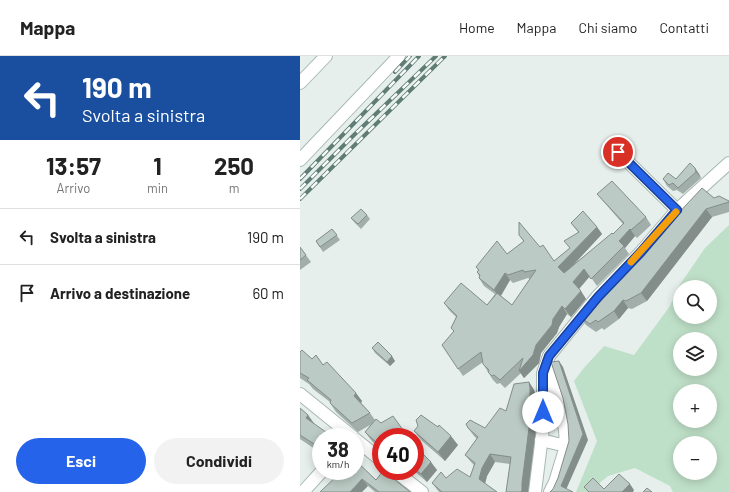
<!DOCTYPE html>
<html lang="it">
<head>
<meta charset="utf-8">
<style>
	:root { --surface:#fff; --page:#f2f2f2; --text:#222; --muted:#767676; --line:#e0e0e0; --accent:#2563eb }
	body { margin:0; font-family:Barlow,sans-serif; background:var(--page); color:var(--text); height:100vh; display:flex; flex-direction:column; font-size:15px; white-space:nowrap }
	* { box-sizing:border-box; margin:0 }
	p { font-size:13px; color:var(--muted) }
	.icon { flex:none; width:22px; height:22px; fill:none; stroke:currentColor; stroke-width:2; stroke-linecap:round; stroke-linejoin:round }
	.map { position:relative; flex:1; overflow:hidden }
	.sheet { display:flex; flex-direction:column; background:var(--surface); width:300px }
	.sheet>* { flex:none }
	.guide { background:#1a4fa0; color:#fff; overflow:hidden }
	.controls { position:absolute; left:373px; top:224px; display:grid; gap:8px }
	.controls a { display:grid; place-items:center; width:44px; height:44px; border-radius:50%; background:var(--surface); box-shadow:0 2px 10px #0003; font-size:20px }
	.speed { position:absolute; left:12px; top:372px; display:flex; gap:8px; font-size:20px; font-weight:700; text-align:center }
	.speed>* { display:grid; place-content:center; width:52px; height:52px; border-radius:50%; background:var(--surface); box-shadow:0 2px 10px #0003; line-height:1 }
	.speed small { font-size:10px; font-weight:400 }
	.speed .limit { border:6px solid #d22; background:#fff; color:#111 }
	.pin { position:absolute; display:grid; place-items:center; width:34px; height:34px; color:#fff; margin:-17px; border:2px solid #fff; border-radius:50%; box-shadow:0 1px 4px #0007 }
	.me { position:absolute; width:44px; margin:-22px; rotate:0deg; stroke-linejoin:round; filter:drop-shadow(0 0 3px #0008) }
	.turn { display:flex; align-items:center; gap:14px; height:84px; padding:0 16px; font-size:18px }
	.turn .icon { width:52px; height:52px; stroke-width:2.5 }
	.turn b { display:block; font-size:28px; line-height:34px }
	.eta { display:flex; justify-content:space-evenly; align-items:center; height:68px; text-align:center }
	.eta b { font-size:24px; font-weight:700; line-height:28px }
	.button { display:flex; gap:8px; margin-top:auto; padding:8px 16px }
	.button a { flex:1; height:46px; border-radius:24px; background:var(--accent); color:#fff; font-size:16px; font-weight:700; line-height:46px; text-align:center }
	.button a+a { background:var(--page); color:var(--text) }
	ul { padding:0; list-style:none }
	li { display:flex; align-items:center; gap:12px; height:56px; padding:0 16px; border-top:1px solid var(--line) }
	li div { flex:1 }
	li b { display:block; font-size:15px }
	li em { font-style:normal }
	header { display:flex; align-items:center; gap:24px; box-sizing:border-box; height:56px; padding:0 20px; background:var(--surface); border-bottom:1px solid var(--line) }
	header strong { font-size:19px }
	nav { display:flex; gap:22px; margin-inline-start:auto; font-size:14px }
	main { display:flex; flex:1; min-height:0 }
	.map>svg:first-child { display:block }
	.green { fill:#bfe0c8; fill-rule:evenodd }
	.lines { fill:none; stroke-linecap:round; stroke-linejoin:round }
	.minor-casing { stroke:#a8b8b2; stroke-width:14 }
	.minor { stroke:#fff; stroke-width:12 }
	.rail-casing { stroke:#5f7d75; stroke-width:4 }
	.rail { stroke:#f7fbf9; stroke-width:2.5; stroke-dasharray:8; stroke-linecap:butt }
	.wall { fill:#a1aea9; fill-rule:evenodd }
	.shaded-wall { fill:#838d89 }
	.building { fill:#bbcac4; stroke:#838d89 }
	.route-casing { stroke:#184099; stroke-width:10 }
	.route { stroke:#2563eb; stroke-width:7 }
	.slow { stroke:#f59e0b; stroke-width:7 }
</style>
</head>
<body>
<header>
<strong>Mappa</strong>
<nav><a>Home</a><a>Mappa</a><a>Chi siamo</a><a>Contatti</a></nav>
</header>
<main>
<section class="sheet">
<div class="guide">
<div class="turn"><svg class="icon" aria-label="left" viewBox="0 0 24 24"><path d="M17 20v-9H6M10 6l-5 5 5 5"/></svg><div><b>190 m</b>Svolta a sinistra</div></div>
</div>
<div class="eta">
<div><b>13:57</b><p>Arrivo</p></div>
<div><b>1</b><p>min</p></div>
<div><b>250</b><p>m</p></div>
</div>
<ul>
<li><svg class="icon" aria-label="left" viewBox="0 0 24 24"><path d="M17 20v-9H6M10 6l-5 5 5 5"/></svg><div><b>Svolta a sinistra</b></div><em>190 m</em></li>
<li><svg class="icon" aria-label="arrive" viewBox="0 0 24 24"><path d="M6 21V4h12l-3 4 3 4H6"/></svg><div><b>Arrivo a destinazione</b></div><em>60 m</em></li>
</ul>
<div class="button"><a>Esci</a><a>Condividi</a></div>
</section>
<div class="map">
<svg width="429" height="436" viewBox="0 0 429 436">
	<rect width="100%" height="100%" fill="#e6efeb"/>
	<path class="green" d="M429 169V436H373L370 430 335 412 308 420 289 436H276L297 385 274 325 283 313 304 290 334 299 370 250 379 230 405 192ZM380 231H410V261H380ZM380 283H410V313H380ZM380 335H410V365H380ZM380 387H410V417H380Z"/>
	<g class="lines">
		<g class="minor-casing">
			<path id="minor" d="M0 27 26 0
				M318 96 377 154
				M0 104 99 0
				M246 309 260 349 265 374 266 390 255 426 250 436
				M0 338 53 381
				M55 383 81 404
				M241 384 266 390
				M95 415 122 436
				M3 436 22 415
				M235 436 243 372V317L249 300 297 241 341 196 377 154 429 107"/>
		</g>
		<use href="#minor" class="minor"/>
		<g class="rail-casing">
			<path id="rail" d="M95 16 110 0
				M0 123 119 0
				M0 133 54 79 136 0
				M0 143 145 0"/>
		</g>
		<use href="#rail" class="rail"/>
	</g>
	<path class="wall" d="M395 112 399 118 401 122 383 138 377 134 373 135 367 130 363 123H376Z
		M297 138 346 161 351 169 337 182 335 180 325 192 329 198 297 230 290 220 279 233 286 243 271 261 267 258 259 271 257 277 241 297 239 307 224 322 221 317 205 332 200 327 197 328 193 324 183 308V306L163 320 142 289 154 276 151 272 156 261 149 254 144 247 187 249 195 238 184 230 179 222V220L177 216 178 214 176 211 207 198 224 186 219 179 240 191 254 205 270 192 278 176 271 167 297 171 302 178 273 209 313 178 323 168 303 145ZM228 222 230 223 212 249 201 240 210 224 213 227Z
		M414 142 429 145V156L412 161 347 245 332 253 328 252 319 263 304 274 302 272 296 276 286 269 280 261 302 239Z
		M67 159 70 163 61 173 54 166 51 162Z
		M32 173 40 184 23 196 16 185Z
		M0 191 11 206 0 214Z
		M72 292 95 305 90 310 75 297Z
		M0 296 23 309 62 345 61 347 70 357 75 364 81 381V394L71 384 65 376 72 368 58 376 36 356 30 347V346L13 333 9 328 0 322Z
		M229 326 234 334 236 340V372L228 436H206L210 408 195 406 187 420 185 428 197 436H139L132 427 146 422 170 421 174 409 171 406 165 399 177 383 174 380 168 372H185L206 355Z
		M0 352 8 359 14 367 21 381V397L0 383Z
		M114 375 158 389 145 405 121 384Z
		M115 390 137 414 127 426 114 415H115Z
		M42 415 76 424 110 436H75L68 430Z"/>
	<path class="shaded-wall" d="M395 112 399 118 401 122 396 116Z
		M406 153 412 161 347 245 341 237Z
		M297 171 302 178 264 219 258 211Z
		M330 173 335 180 325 192 319 185Z
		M284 213 290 220 278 234 273 226Z
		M205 217 210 224 200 241 194 234Z
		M281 235 286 243 271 261 265 253Z
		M323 244 328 252 319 263 314 255Z
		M262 250 267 258 259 271 257 277 241 297 239 307 224 322 219 315Z
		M92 300 95 305 90 310 87 306Z
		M259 305 263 311 288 384 265 436 261 430 283 378Z
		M229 326 234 334 236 340V372L228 436H221Z
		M56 337 62 345 60 349 54 340Z
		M8 359 14 368 6 362Z
		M151 380 158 389 145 405 138 396Z
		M190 398 195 406 187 420 184 431 179 423 182 412Z
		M131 406 137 414 127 426 121 418Z
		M62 423 68 430 62 436H50Z
		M330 428 334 434 333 436H322Z"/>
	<path class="building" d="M390 107 395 112 396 116 378 132 373 127 369 129 363 123 368 117 376 123Z
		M312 125 346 161 331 174 330 173 319 185 324 190 291 223 284 213 273 226 281 235 265 253 262 250 253 263 252 269 236 289 233 299 219 315 223 302 200 324 194 319 192 320 188 316 189 314 183 308 181 296 158 313 142 289 154 275 151 272 157 260 144 247 161 227 187 249 197 237 212 249 236 214 224 216 223 214 208 219 205 217 194 234 179 222 180 219 177 216 179 214 176 211 197 185 207 198 224 185 219 179V166L240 191 243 189 254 205 270 192 264 185 279 176 271 167 283 155 297 171 258 211 264 217 312 177 313 178 324 167 297 138Z
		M402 132 414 142 419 140 429 145V146L406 153 341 237 326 245 323 244 314 255 298 266 296 264 290 268 280 261 288 253 287 251 302 239Z
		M61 153 67 159 58 168 51 162Z
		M32 173 37 179 20 191 16 185Z
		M0 191 6 199 0 204Z
		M78 286 92 300 87 306 72 292Z
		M2 294 12 303 16 299 23 309 27 306 56 337 54 340 70 357 52 367 30 347 31 344 7 324 9 322 0 317V296Z
		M259 305 283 378 261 430 273 436H250L253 433 258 422 269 385 268 368 263 342 251 306Z
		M229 326 230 332V364L222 427V434L221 436H206L211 401 190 398 182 412 179 423 197 436H142L132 427 141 416 146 422 157 413 170 421 175 407 165 399 178 381 168 372 166 368 170 364 185 372 200 352 206 355 214 328Z
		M0 352 8 359 6 362 33 381H21V389L19 391 0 379Z
		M121 359 138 371 139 369 151 380 138 396 114 375 118 370 116 364Z
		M93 360 108 381H81V388L80 387 79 389 65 376 76 363 81 367Z
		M115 390 131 406 121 418 115 413Z
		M55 404 76 424 83 415H84L110 436H79L62 423 50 436H20L42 415H55Z
		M319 418 330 428 322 436H289L284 431 293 422 304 433Z
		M347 432 352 436H343Z"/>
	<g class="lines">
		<g class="route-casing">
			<path id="route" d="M243 356V317L249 300 298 241 341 196 377 154 318 96"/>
		</g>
		<use href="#route" class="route"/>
		<path class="slow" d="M331 206 376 156"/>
	</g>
</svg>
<div class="controls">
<a><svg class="icon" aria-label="search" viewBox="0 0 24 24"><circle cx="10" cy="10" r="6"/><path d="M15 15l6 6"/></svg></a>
<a><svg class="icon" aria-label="layers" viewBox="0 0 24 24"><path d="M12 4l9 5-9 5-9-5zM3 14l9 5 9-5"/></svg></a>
<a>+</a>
<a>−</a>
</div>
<div class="speed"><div>38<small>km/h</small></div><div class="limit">40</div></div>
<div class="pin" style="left:318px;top:96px;background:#d93025"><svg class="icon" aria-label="arrive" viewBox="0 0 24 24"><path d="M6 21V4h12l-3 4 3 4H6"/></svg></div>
<svg class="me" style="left:243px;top:356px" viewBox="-20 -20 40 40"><circle r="19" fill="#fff"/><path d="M0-13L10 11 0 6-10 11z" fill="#2563eb"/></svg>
</div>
</main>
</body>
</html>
